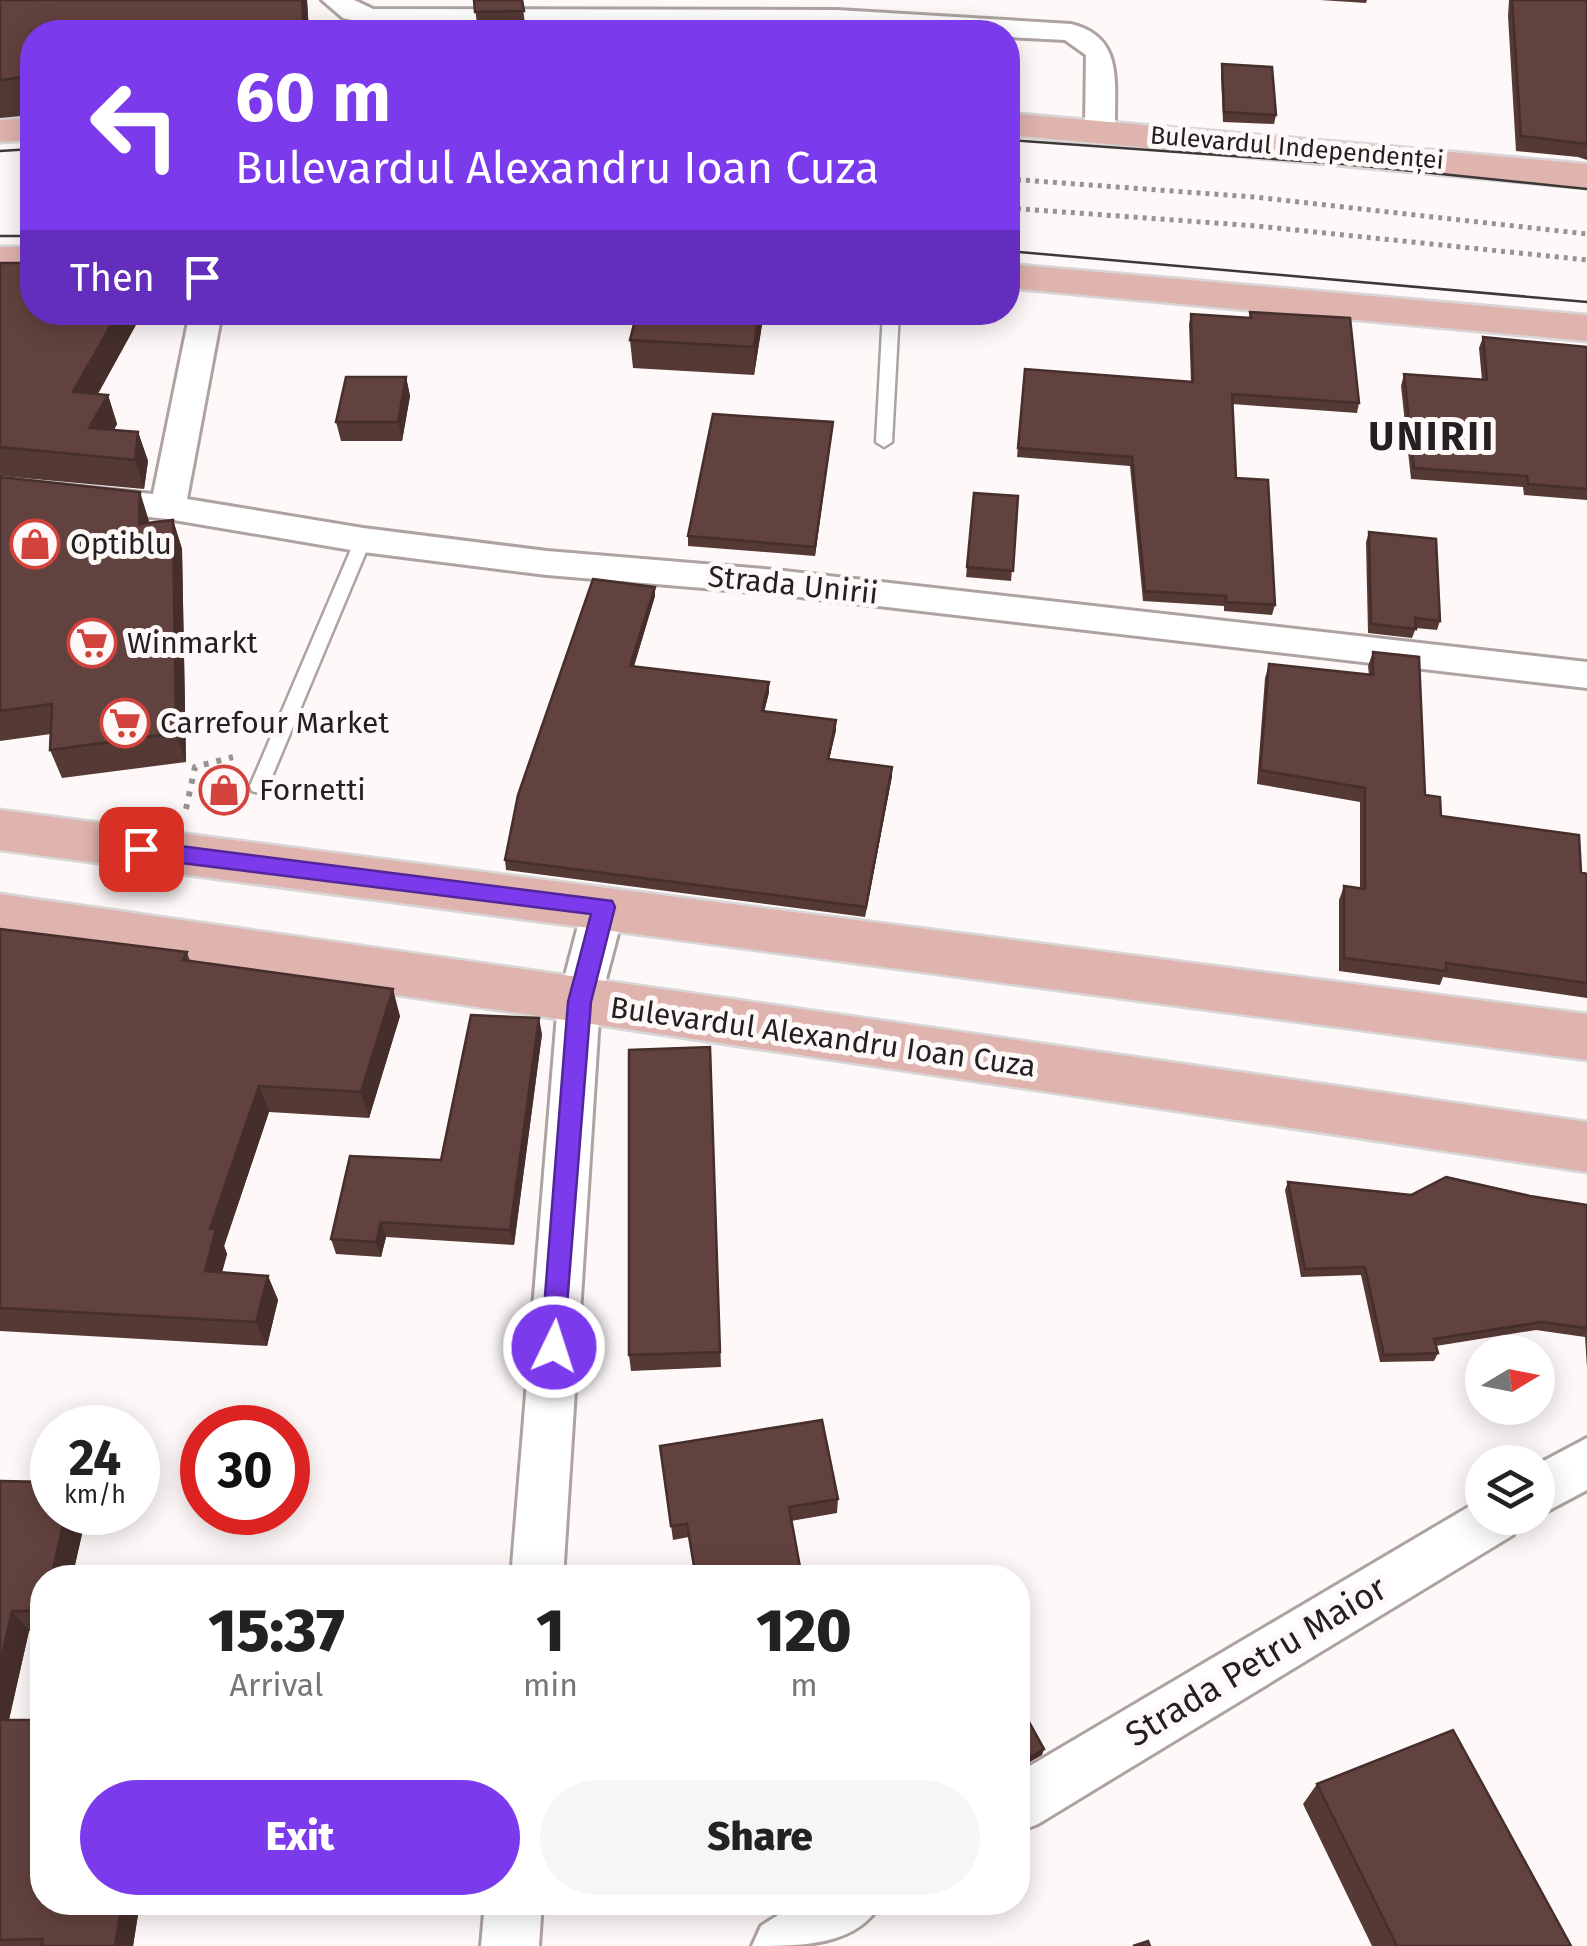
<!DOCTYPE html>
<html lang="en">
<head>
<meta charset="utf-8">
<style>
	:root { --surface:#fff; --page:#f6f6f6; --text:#222; --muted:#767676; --accent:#7c3aed }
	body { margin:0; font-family:"Fira Sans",sans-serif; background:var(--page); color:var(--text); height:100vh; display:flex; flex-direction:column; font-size:38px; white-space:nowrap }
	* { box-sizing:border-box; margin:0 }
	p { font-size:32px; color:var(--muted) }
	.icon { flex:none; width:55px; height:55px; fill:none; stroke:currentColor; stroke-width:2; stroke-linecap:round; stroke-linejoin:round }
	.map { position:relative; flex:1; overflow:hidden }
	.panel { position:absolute; left:30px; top:1565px; width:1000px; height:350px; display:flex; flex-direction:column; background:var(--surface); border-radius:40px; box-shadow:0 5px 25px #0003 }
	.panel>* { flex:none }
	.banner { position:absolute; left:20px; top:20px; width:1000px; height:305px; border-radius:40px; box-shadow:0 5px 25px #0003; background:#7c3aed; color:#fff; overflow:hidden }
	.needle { width:65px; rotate:80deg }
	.fabs { position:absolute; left:1465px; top:1335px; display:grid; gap:20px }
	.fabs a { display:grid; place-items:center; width:90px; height:90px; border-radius:50%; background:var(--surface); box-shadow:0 5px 25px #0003; font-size:50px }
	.speed { position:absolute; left:30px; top:1405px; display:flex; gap:20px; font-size:50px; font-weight:700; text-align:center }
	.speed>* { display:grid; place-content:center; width:130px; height:130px; border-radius:50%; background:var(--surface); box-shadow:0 5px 25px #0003; line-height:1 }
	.speed small { font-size:25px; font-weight:400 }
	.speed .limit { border:15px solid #d22; background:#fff; color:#111 }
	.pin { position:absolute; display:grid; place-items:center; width:85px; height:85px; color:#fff; margin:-42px; border-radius:20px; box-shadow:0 5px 15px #0006 }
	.me { position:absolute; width:110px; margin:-55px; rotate:4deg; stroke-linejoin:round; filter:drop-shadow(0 0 8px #0008) }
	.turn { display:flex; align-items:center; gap:35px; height:210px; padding:0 50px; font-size:45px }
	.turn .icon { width:130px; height:130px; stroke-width:2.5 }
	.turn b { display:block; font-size:70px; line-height:85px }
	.then { display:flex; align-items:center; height:95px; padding:0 50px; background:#0003; gap:20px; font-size:38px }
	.eta { display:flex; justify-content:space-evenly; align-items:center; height:170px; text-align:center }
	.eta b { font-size:60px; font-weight:800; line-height:70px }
	.button { display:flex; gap:20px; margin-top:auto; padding:20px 50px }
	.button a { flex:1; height:115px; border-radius:60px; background:var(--accent); color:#fff; font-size:40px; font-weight:800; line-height:115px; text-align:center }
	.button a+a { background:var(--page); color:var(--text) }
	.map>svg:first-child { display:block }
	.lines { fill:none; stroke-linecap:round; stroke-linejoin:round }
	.lane-casing { stroke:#aea3a1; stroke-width:5 }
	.street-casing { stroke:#aea3a1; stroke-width:6 }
	.primary-casing { stroke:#d8d7d7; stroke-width:5 }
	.path-far1 { stroke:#989392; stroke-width:5; stroke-dasharray:4 5; stroke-linecap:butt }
	.path { stroke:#989392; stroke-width:6; stroke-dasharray:5 8; stroke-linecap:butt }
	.lane { fill:#fff; fill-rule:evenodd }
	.street { fill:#fff; fill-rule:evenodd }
	.primary { fill:#dfb3ae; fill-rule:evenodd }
	.tram { stroke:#3c3837; stroke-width:2.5 }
	.wall { fill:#543935 }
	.shaded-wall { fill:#452e2b }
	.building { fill:#62423e; stroke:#452e2b; stroke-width:2.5 }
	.route { fill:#7c3aed; stroke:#51269a; stroke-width:2.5 }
	.labels { text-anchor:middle; stroke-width:10; stroke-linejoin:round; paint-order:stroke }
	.far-street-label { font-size:25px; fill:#24201f; stroke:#fef9f8 }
	.poi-label { font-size:30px; fill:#24201f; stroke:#fef9f8; text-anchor:start }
	.street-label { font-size:30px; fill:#24201f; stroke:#fef9f8 }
	.near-street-label { font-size:35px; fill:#24201f; stroke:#fef9f8 }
	.district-label { font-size:40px; font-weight:bold; letter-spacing:2.5px; fill:#24201f; stroke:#fef9f8 }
</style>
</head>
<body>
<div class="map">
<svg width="1587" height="1946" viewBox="0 0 1587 1946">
	<rect width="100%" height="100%" fill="#fef9f8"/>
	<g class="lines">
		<g class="lane-casing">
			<path id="lane" d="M883 312H899L892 442 884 447 876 442Z
				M363 534 371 540 268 786 259 793 252 791 250 786 355 540Z"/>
		</g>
		<g class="street-casing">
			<path id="street" d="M322 0H354L373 9 837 10 1071 24C1125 37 1114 84 1115 129L1100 138 1085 129 1086 55 1065 40 1008 37V32L837 26 372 25 343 18Z
				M190 312H222L187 499 363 528 547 551 775 570 1587 662V688L775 594 547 575 363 552 168 519 0 501V479L153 494Z
				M604 891 619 896 625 907 600 1002 563 1578H511L558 1002 583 907 589 896Z
				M1587 1438V1490L1538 1516V1464Z
				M1482 1499V1518H1520L1513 1535 1038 1824 1018 1832V1773Z
				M485 1902H542L539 1946H481Z
				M799 1902H881C859 1946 801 1946 752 1946L761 1926Z"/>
		</g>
		<g class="primary-casing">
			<path id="primary" d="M1008 113 1587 164V188L1008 135Z
				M32 118V140L0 142V120Z
				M0 247H32V271H0Z
				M1008 264 1587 315V341L1008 288Z
				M0 810 1587 1014V1060L0 850Z
				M0 894 1587 1122V1172L0 936Z"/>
		</g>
		<path class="path-far1" d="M1008 179 1254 197 1587 234
			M1008 208 1257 226 1587 260"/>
		<path class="path" d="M186 809 195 767 233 757"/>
		<use href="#lane" class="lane"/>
		<use href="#street" class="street"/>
		<use href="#primary" class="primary"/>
		<path class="tram" d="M1008 140 1344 164 1587 189
			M0 151 32 149
			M0 236H32
			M1008 251 1587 302"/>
	</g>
	<path class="wall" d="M0 0H307L309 32H32V115L0 118Z
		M474 0H522L526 32H478Z
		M1320 0H1367L1366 3Z
		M1509 0H1587V160L1578 157 1516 151 1508 16Z
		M1222 64 1276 115 1274 124 1223 122 1221 74Z
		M0 263 32 312H143L98 394 108 395 117 424 114 430 138 432 148 461 144 489 0 476Z
		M637 312H764L754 375 633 368 630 340Z
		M1250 312 1359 403 1357 413 1232 404 1236 478 1275 605 1272 615 1224 611V606L1143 601 1130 466 1017 457 1025 369 1191 382 1189 324 1191 314 1249 318Z
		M1483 337 1587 347V500L1524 495 1523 487 1411 479 1401 386 1404 374 1482 380 1479 348Z
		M406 377 410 396 402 441H341L336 422Z
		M833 422 815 556 688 546V536Z
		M0 477 149 521V523L173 520 182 549 186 762 62 778 50 750 51 734 0 741Z
		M974 493 1018 496 1011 581 966 577Z
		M1369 532 1440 621 1437 630 1416 628 1412 638 1368 633 1366 542Z
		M655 587V596L634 666 769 692 764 712 836 730 829 759 892 776 865 917 506 870 505 860Z
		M1373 652 1425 795 1441 816 1587 874V998L1443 977 1440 985 1339 971V900L1344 886 1360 888V802L1257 784 1265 678 1269 664 1369 675 1368 666Z
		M0 929 187 952 190 961 400 1016 369 1118 269 1112 224 1246 227 1254 222 1272 268 1276 278 1300 267 1346 0 1331Z
		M542 1034 514 1245 386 1237 381 1257 336 1254 331 1239 441 1160Z
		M710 1047 721 1367 631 1371 629 1355Z
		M1288 1182 1411 1195 1530 1196 1587 1205V1368L1585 1337 1536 1330 1436 1346 1438 1353 1434 1361 1380 1362 1361 1275 1301 1277 1285 1190Z
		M660 1446 838 1499 837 1513 791 1521 802 1578H695L689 1537 673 1540Z
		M0 1481 52 1512H87L72 1578H42V1631H29L9 1720 42 1902H140L133 1946H0Z
		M1317 1784 1571 1946H1372L1303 1804Z"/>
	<path class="shaded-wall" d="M302 0H307L309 32H304Z
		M118 312H143L83 420 73 392Z
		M759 312H764L754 375V347Z
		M406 377 410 396 402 441 398 422Z
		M108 395 117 424 99 456 89 428Z
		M833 422 832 432 815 556V547Z
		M138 432 148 461 144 489 135 460Z
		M140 492 149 521V553L139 524Z
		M173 520 182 549 186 762 176 733Z
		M655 587V596L631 676 630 666Z
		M769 682V692L762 721V711Z
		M836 720V730L827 769 828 759Z
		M892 767V776L865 917 866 907Z
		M393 989 400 1016 369 1118 361 1092Z
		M539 1018 542 1034 514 1245 510 1230Z
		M259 1086 269 1112 224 1246 227 1254 216 1295 205 1271 210 1229Z
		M381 1222 386 1237 381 1257 376 1242Z
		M268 1276 278 1300 267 1346 256 1322Z
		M66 1512H87L72 1578H51Z
		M12 1611 29 1631 5 1737 0 1732V1664Z
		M1044 1749 1042 1755 1018 1769V1764Z
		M122 1902H140L133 1946H115Z"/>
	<path class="building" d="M0 0H302L304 32H32V76L0 80Z
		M474 0H522L524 11 475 12Z
		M1512 0H1587V144L1521 136Z
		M1222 64 1272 67 1276 115 1224 112Z
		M0 263H32V312H118L73 392 108 395 89 428 138 432 135 460 0 447Z
		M637 312H759L754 347 630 340Z
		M1250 312 1350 318 1359 403 1232 394 1236 478 1268 480 1275 605 1226 602V596L1145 591 1132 457 1018 448 1025 369 1193 382 1191 314 1251 318Z
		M1483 337 1587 347V489L1528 484 1527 476 1414 468 1404 374 1487 380Z
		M346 377H406L398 422H336Z
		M713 414 833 422 815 547 688 536Z
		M0 477 140 492 139 524 173 520 176 733 50 750 52 704 0 711Z
		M974 493 1018 496 1013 571 967 567Z
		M1369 532 1436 539 1440 621 1415 618 1416 629 1371 624Z
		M593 579 655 587 630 666 769 682 762 711 836 720 828 759 892 767 866 907 505 860 518 795Z
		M1373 652 1419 657 1425 795 1440 797 1441 816 1579 835 1581 872 1587 874V983L1446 963V971L1344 958V886L1365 889V788L1260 770 1269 664 1373 675Z
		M0 929 187 952 183 960 393 989 361 1092 259 1086 210 1229H216L205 1271 268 1276 256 1322 0 1308Z
		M471 1015 539 1018 510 1230 381 1222 376 1242 331 1239 350 1156 441 1160Z
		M710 1047 720 1352 629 1355V1050Z
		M1446 1177 1530 1196 1587 1205V1328L1541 1322 1434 1339 1438 1353 1384 1355 1365 1267 1305 1269 1288 1182 1411 1195Z
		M822 1420 838 1499 789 1507 802 1578H696L687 1524 671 1526 660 1446Z
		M0 1481 52 1482V1512H66L51 1578H42V1611H12L0 1664Z
		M1018 1702 1044 1749 1018 1764V1768Z
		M0 1720H42V1902H122L115 1946H41L43 1939 0 1940Z
		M1453 1730 1571 1946H1397L1317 1784Z
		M1148 1941 1150 1946H1133Z"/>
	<path class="route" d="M141 841 612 901 615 907 591 1002 563 1356H545L541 1347 568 1002 591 914 141 858 130 849Z"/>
	<defs>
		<g id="shop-ring" transform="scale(2.5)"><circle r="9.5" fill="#fef9f8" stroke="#d2433d" stroke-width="1.5"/><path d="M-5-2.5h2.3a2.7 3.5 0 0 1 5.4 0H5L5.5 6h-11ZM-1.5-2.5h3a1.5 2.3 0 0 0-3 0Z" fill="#d2433d"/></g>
		<g id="supermarket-ring" transform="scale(2.5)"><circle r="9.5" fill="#fef9f8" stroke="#d2433d" stroke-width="1.5"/><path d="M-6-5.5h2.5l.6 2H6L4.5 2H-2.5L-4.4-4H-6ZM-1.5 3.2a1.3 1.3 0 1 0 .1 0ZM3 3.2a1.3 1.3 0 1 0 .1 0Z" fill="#d2433d"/></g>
	</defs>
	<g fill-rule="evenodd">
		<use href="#shop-ring" x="35" y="544"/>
		<use href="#supermarket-ring" x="92" y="643"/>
		<use href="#supermarket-ring" x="125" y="723"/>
		<use href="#shop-ring" x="224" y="790"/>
	</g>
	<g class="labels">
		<g class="far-street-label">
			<text transform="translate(1297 147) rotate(5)" y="9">Bulevardul Independenței</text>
		</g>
		<g class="poi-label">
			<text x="70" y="554">Optiblu</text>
			<text x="127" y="653">Winmarkt</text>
			<text x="160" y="733">Carrefour Market</text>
			<text x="259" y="800">Fornetti</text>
		</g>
		<g class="street-label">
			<text transform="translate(793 585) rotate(6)" y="10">Strada Unirii</text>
			<text transform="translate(823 1037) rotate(8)" y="10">Bulevardul Alexandru Ioan Cuza</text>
		</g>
		<g class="near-street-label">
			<text transform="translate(1256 1661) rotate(-31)" y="12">Strada Petru Maior</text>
		</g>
		<g class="district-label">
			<text x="1432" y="450">UNIRII</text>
		</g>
	</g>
</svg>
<div class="fabs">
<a><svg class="needle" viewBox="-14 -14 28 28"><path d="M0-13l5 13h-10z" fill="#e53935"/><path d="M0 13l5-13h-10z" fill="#767676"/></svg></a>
<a><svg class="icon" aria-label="layers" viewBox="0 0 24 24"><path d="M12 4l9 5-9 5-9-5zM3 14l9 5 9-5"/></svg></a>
</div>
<div class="speed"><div>24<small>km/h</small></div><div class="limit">30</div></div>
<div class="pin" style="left:141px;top:849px;background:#d93025"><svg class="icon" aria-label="arrive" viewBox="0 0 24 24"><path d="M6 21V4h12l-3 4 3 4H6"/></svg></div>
<svg class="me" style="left:554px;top:1347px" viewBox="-20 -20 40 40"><circle r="17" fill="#7c3aed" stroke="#fff" stroke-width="3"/><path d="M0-11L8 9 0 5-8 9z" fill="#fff"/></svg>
<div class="banner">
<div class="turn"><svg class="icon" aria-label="left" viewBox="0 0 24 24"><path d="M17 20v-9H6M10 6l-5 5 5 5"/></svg><div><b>60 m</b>Bulevardul Alexandru Ioan Cuza</div></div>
<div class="then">Then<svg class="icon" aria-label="arrive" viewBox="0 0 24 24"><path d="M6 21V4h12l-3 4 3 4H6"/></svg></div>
</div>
<section class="panel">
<div class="eta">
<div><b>15:37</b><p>Arrival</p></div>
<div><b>1</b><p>min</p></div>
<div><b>120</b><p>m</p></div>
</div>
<div class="button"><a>Exit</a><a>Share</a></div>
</section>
</div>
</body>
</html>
